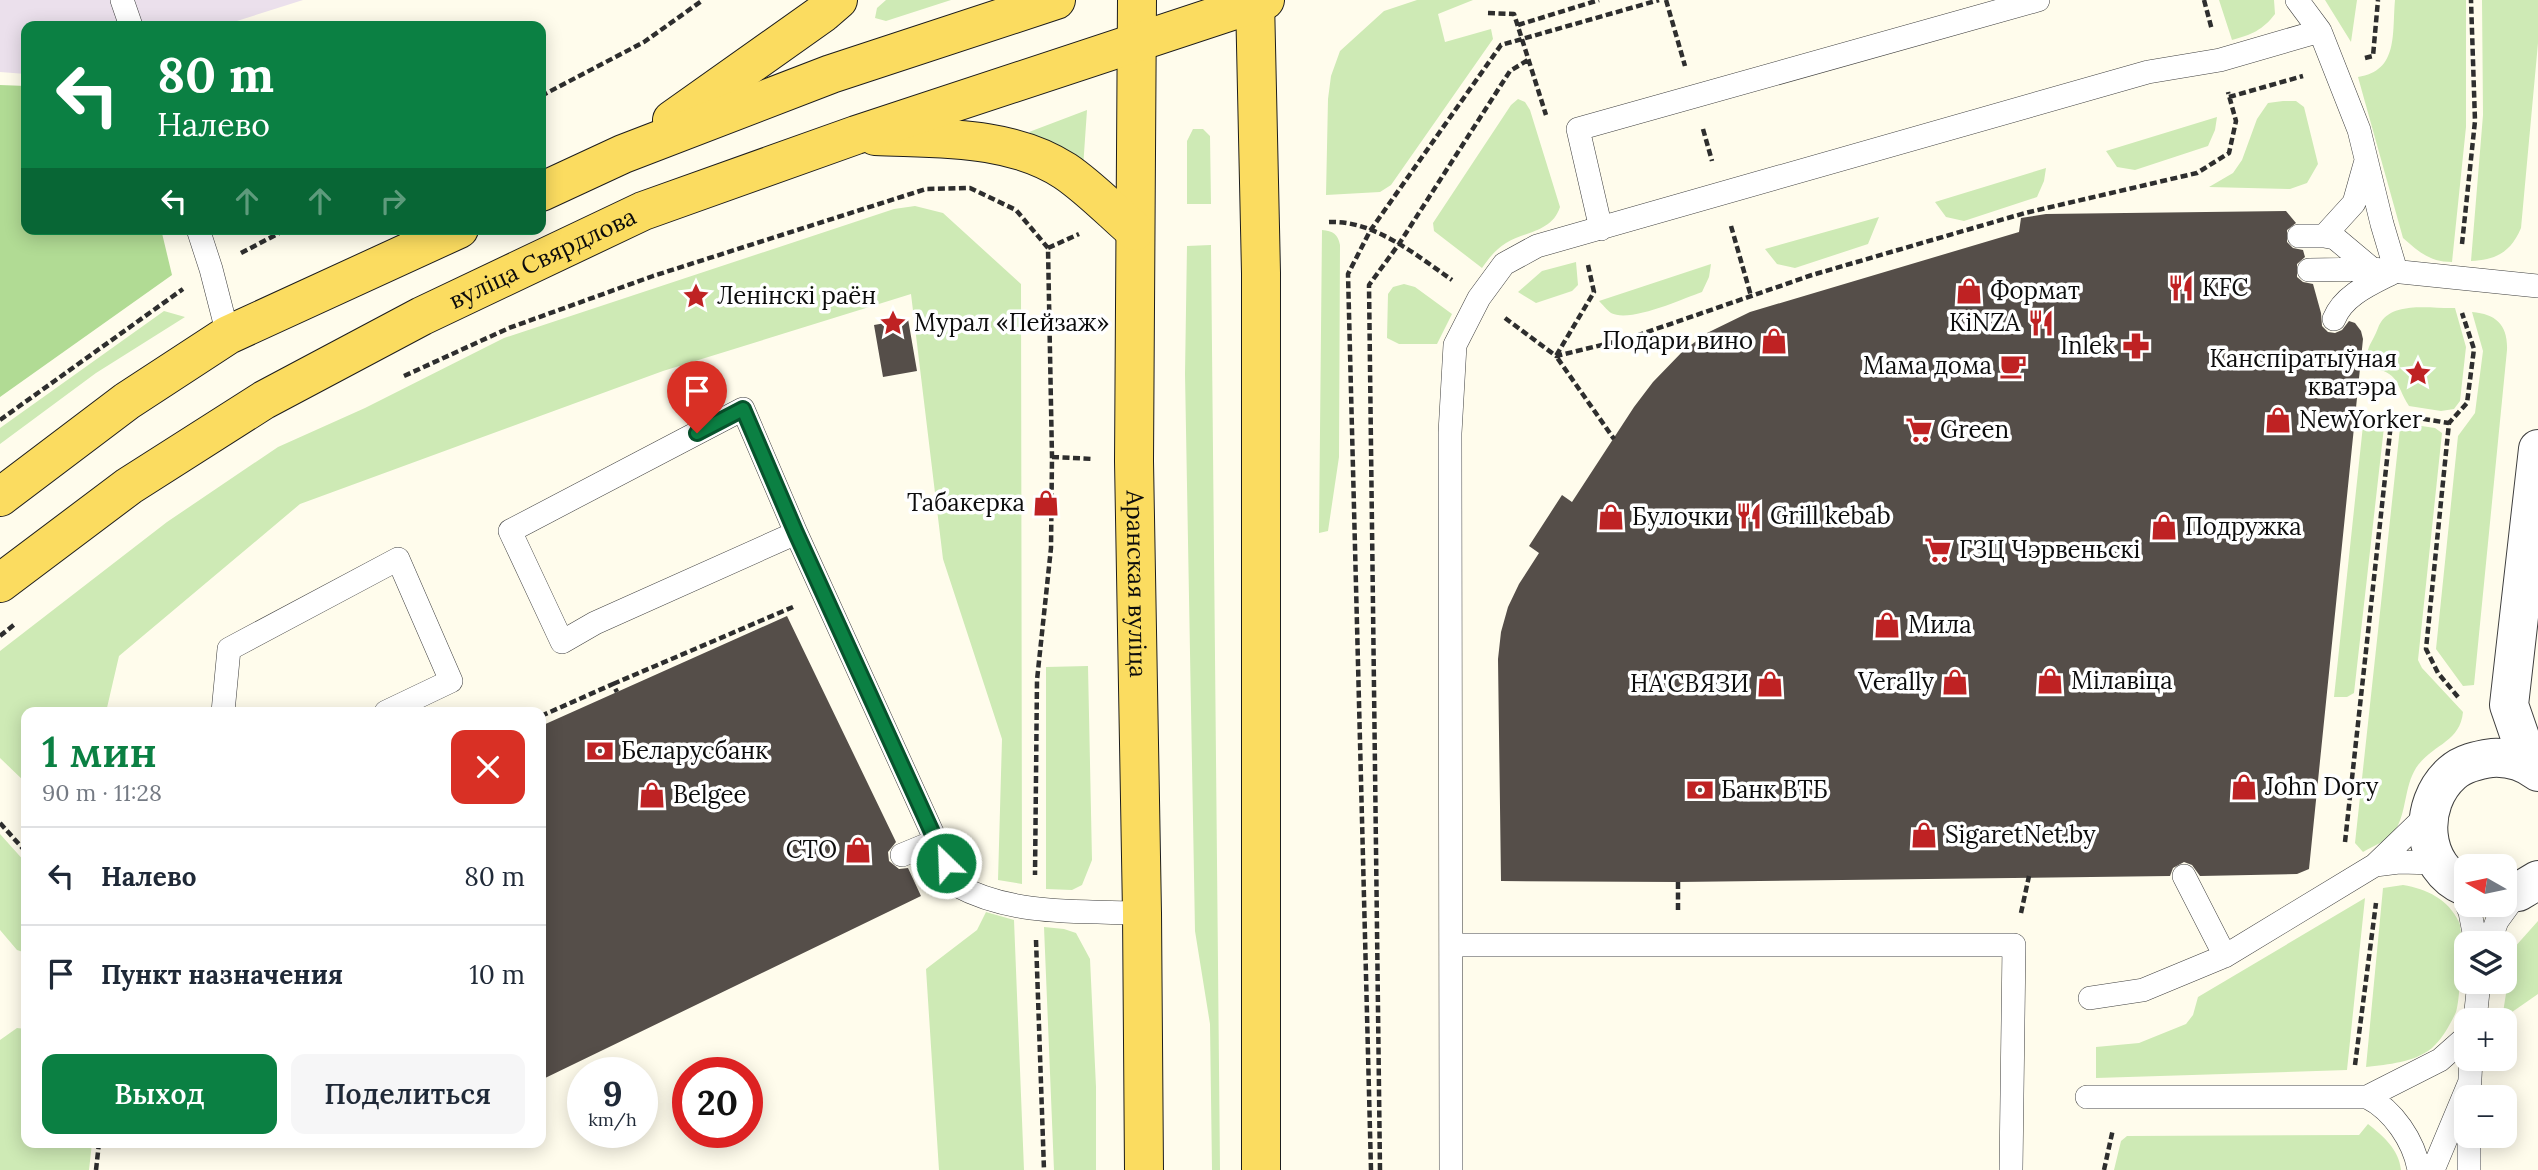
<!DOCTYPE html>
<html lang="ru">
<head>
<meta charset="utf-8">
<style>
	:root { --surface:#fff; --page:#f6f6f7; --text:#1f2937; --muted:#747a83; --line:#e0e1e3; --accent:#0b8043 }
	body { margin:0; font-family:Lora,serif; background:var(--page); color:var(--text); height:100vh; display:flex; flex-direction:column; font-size:26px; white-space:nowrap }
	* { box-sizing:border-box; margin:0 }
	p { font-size:23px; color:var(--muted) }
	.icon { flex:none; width:38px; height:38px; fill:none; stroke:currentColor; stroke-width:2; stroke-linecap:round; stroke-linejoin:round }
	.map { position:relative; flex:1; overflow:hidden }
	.details { position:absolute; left:21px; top:707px; width:525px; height:441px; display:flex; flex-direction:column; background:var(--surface); border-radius:14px; box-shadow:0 4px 18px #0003 }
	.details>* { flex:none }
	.banner { position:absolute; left:21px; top:21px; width:525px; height:214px; border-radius:14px; box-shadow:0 4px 18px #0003; background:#0b8043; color:#fff; overflow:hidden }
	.needle { width:46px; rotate:279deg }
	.controls { position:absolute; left:2454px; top:854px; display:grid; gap:14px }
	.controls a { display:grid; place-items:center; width:63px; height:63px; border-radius:14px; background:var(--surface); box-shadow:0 4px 18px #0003; font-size:35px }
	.speed { position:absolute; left:567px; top:1057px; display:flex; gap:14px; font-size:35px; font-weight:700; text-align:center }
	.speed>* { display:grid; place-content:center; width:91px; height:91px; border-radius:50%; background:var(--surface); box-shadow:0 4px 18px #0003; line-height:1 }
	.speed small { font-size:18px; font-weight:400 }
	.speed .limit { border:10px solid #d22; background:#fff; color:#111 }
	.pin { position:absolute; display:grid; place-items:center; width:60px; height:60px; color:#fff; margin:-72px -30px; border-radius:50% 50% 50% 0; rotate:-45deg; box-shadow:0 0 7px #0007 }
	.pin .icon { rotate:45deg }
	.me { position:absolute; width:77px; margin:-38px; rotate:336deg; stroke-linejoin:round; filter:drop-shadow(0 0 5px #0008) }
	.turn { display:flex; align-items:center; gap:24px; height:147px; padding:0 21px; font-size:32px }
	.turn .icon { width:91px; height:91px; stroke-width:2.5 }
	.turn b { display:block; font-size:49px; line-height:60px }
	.lanes { display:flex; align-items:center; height:66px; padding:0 21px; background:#0003; justify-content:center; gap:35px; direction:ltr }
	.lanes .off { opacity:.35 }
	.round { display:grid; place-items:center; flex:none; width:74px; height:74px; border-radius:14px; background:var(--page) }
	.headline { display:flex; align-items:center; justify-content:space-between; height:119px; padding:0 21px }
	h1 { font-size:42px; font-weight:600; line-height:52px; color:var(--accent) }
	.cta { display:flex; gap:14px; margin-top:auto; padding:14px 21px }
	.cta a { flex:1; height:80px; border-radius:14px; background:var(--accent); color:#fff; font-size:28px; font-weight:600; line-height:80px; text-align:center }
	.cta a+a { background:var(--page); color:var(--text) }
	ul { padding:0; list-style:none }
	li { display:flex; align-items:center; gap:21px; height:98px; padding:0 21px; border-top:2px solid var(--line) }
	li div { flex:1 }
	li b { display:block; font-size:26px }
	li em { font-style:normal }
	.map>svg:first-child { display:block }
	.industrial { fill:#ebe0ec }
	.green { fill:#ceeab5 }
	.forest { fill:#b1db94 }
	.building { fill:#554e49 }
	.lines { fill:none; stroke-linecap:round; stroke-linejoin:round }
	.lane-casing { stroke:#3f3f3f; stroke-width:24 }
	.street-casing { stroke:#3f3f3f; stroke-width:40 }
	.primary-casing { stroke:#1d1d1d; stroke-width:40 }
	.path { stroke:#2e2e2e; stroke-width:4.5; stroke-dasharray:7 3.5; stroke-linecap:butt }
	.lane { stroke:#fff; stroke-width:23 }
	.street { stroke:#fff; stroke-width:38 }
	.primary { stroke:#fbdc60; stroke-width:38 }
	.route-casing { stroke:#07532c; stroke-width:18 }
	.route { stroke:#0b8043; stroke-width:12 }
	.labels { text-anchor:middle; stroke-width:7; stroke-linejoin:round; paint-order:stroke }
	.street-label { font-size:24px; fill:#0c0c0c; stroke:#fff }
	.poi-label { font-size:24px; fill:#0c0c0c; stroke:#fff; text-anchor:start }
</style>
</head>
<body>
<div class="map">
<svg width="2538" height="1170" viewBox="0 0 2538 1170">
	<rect width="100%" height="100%" fill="#fffcec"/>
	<path class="industrial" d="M0 0H303L221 26H26V74L0 72Z"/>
	<path class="green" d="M886 0H951L886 21 875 18 877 8Z
		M1417 0H1473L1438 14 1445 42 1491 29 1493 39 1391 185 1380 192 1326 195 1328 99 1331 76 1340 51 1384 11Z
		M2219 0H2274L2275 14C2263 30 2251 35 2232 40Z
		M2325 0H2357L2351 42Z
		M2395 0H2466V127L2452 262C2430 262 2419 252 2403 238L2358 77C2399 71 2392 33 2395 0Z
		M2482 0H2538V43L2521 228C2511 252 2496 260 2471 261L2483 115Z
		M1518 99 1525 102 1530 110 1560 207C1552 232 1526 231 1506 243 1495 250 1489 258 1482 268L1434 231 1433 223 1511 105Z
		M2283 101H2296L2304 107 2318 164 2307 183 2290 189 2209 187 2233 173 2242 160 2257 119 2268 103Z
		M1087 110 1083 168 1029 132Z
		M2217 117 2215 130 2208 146 2135 170 2117 167 2106 151Z
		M1193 129H1203L1210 136 1211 204H1187V141Z
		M2046 168 2044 181 2037 197 1964 221 1946 217 1935 202Z
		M915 206 943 213 1021 284 1022 884 998 880 1002 739 943 559 911 294 663 371 300 504 119 656 106 712H26V783L0 758V651L167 522 278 447 365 408 504 338 894 209Z
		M1879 217 1868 244 1795 268 1777 264 1765 249Z
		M1322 230C1333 231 1338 234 1340 245L1339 457 1328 531 1319 533Z
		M1211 245 1220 1170H1212L1210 1024 1195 931 1185 374 1187 246Z
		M1576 262 1578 285 1572 291 1536 303 1518 292 1542 271Z
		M1711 264 1709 277 1702 292C1682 299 1630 323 1611 313 1607 310 1602 304 1599 301Z
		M1404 284 1415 287 1452 314 1437 344H1399L1387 338 1388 294 1393 287Z
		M2455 308 2466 347 2460 401 2454 409 2441 411 2409 406C2395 384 2400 372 2370 368 2365 354 2367 350 2374 337 2377 332 2378 326 2381 322 2395 301 2433 309 2455 308Z
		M164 311 185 317 96 373 0 444V428Z
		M2472 312C2497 314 2508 326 2507 350L2474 685 2463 686 2436 649 2458 436 2475 413 2483 351Z
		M2364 416 2380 419 2384 427 2354 693 2347 697H2334Z
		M2408 424 2435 428 2442 433 2418 660 2422 668 2463 712C2460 743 2432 744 2416 768 2404 787 2407 812 2395 831 2388 841 2373 846 2363 852L2355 843 2400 428Z
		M1088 666 1092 860 1082 885 1072 890 1046 889V667Z
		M0 834 26 863V953L17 950 0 930Z
		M2403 885C2427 889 2448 899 2459 922 2464 932 2460 1002 2456 1012 2450 1025 2442 1039 2432 1048 2413 1063 2389 1064 2366 1067L2383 888Z
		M2365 898 2347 1070 2096 1078V1047L2139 1043 2186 1024 2193 1015 2198 997Z
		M986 912 1014 920 1024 1170H939L926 969 977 930Z
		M2538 921V994L2502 1019 2513 949Z
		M1044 927 1064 929 1076 933 1090 959 1096 1087V1170H1054Z
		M17 1028 26 1029V1143H92L89 1170H0V1040Z
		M2368 1124C2383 1136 2399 1149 2401 1170H2114L2121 1141 2127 1136 2359 1135Z"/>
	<path class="forest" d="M0 85 26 86V229H161L172 275 0 397Z"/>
	<path class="building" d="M2286 211 2296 223 2287 230V242L2293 248 2303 250 2305 257 2297 264V277L2303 282 2313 284 2321 313 2322 326 2328 332 2335 333 2342 330 2349 321 2355 323 2361 331 2363 339 2309 869 2297 874 2200 876 2192 865 2184 862 2173 868 2170 876 1678 882 1501 881 1498 659 1501 632 1508 607 1519 584 1539 553 1529 546 1562 495 1572 502 1634 407 1653 382 1683 351 1707 333 1750 312 2019 232 2021 218 2046 214Z
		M908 319 917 371 883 377 874 325Z
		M787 616 896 842 888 852 889 861 899 869 908 868 921 896 541 1080V726Z"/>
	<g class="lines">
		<g class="lane-casing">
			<path id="lane" d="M122 0 131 26
				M2297 0 2320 31
				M198 229 211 269 228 335
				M1601 229 1578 129 2038 0
				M2299 236H2324L2335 238 2372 269
				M2324 236 2354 203 2365 164
				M2309 270 2372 269 2538 286
				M2334 319C2344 294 2373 283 2396 271
				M796 533 743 409 510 531 562 642 595 623 796 533 956 885C1013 916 1079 911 1142 913
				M223 712 229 649 398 559 451 681 386 712
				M902 855 936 841
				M2375 865 2399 862 2437 863
				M2184 876 2225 956
				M2467 905 2470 912 2476 943
				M2489 943 2497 921 2518 892
				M1451 945H2014L2011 1170
				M2090 998 2143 990 2225 956 2375 865 2428 814
				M2475 1020 2479 982
				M2087 1097H2367L2440 1060 2466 1037
				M2367 1097C2393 1110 2414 1141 2419 1170
				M2469 1097 2471 1059
				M2469 1136V1170
				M1451 1170 1450 433 1455 345 1479 298 1504 264 1537 246 2148 72 2220 60 2320 31 2359 130 2382 224 2396 271
				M2433 1170 2469 1084"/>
		</g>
		<g class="street-casing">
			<path id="street" d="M2530 766 2509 705 2538 449
				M2466 887C2420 868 2417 804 2452 773 2463 763 2478 760 2492 758 2508 757 2525 762 2538 772
				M2504 893 2518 892 2538 880"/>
		</g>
		<g class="primary-casing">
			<g id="primary">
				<path id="s1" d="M1137 0 1134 461 1142 913 1144 1170"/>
				<path d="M1255 0 1261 273V1170"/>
				<path d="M672 120 823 13 838 0"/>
				<path d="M875 136C938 139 1010 135 1065 171 1089 187 1113 212 1135 231"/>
				<path d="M541 192 623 154 831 74 1056 0"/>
				<path d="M0 497 127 401 228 335 459 229"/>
				<path id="s2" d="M0 583 129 486 264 400 422 316 643 211 856 135 1265 0"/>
			</g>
		</g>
		<path class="path" d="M1666 0 1685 66
			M2204 0 2212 30
			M1488 13 1514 14 1546 115
			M1518 25 1599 0
			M2365 58 2373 56 2378 0
			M541 96 644 42 703 0
			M2229 97 2303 76
			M1703 129 1712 161
			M1329 222C1374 220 1416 255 1452 280
			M1731 226 1751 296
			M2462 244 2475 121 2471 0
			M1048 248 1079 234
			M241 253 287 229
			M1588 265 1594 292 1556 356 1614 439
			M1505 318 1556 356 1627 339 1812 275 2025 213 2197 173 2229 153 2236 121 2228 92
			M404 376 509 328 653 276 926 189 970 188 1016 210 1048 248 1052 457 1051 548 1037 680 1035 875
			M0 420 183 289
			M1052 457 1093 459
			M0 636 15 624
			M613 684 793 607
			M2458 697 2438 673 2426 649 2449 423 2467 403 2474 349 2462 313
			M541 716 613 684 617 692
			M0 823 26 852
			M2345 842 2392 414 2449 423
			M1678 882V912
			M2021 913 2029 876
			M1036 940 1044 1170
			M2355 1065 2376 903
			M96 1170 99 1143
			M1371 1170 1348 274 1370 231 1501 45 1659 0
			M1380 1170 1369 285 1399 244 1510 71 1528 60
			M2104 1170 2113 1129"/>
		<use href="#lane" class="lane"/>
		<use href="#street" class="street"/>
		<use href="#primary" class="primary"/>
	</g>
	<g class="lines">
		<g class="route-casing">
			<path id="route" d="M697 433 743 409 796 533 946 863"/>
		</g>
		<use href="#route" class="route"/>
	</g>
	<defs>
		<g id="restaurant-bare" transform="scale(2.1)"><path d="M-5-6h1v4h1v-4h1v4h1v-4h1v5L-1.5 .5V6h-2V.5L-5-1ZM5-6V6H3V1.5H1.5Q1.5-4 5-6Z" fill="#bf2223" stroke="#fff" stroke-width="2.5" paint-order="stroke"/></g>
		<g id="shop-bare" transform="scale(2.1)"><path d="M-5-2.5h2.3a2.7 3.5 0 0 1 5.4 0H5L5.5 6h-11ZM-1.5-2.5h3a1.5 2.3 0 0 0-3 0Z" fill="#bf2223" stroke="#fff" stroke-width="2.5" paint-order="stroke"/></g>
		<g id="sight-bare" transform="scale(2.1)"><path d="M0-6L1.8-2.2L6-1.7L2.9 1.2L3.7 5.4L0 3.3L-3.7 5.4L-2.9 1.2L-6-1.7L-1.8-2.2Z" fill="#bf2223" stroke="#fff" stroke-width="2.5" paint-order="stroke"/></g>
		<g id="pharmacy-bare" transform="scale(2.1)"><path d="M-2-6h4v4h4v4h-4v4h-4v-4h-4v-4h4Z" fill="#bf2223" stroke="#fff" stroke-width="2.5" paint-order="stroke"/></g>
		<g id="cafe-bare" transform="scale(2.1)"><path d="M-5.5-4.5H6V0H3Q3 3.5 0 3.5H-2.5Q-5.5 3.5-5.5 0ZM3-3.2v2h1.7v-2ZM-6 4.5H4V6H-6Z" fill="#bf2223" stroke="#fff" stroke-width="2.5" paint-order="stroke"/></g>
		<g id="supermarket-bare" transform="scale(2.1)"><path d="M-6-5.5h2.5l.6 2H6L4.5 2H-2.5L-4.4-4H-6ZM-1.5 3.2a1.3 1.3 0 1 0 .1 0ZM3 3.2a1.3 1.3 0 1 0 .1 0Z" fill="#bf2223" stroke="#fff" stroke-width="2.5" paint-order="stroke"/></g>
		<g id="bank-bare" transform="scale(2.1)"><path d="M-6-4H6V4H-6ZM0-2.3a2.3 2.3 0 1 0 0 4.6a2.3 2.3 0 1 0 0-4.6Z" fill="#bf2223" stroke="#fff" stroke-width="2.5" paint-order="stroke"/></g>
	</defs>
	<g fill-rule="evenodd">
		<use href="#restaurant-bare" x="2181" y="288"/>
		<use href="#shop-bare" x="1969" y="291"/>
		<use href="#sight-bare" x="696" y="296"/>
		<use href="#sight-bare" x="893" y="323"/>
		<use href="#restaurant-bare" x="2041" y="323"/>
		<use href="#shop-bare" x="1774" y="341"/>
		<use href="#pharmacy-bare" x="2136" y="346"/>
		<use href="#cafe-bare" x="2013" y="366"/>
		<use href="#sight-bare" x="2418" y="373"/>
		<use href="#shop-bare" x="2278" y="420"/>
		<use href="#supermarket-bare" x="1919" y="430"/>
		<use href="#shop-bare" x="1046" y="503"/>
		<use href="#restaurant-bare" x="1749" y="516"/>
		<use href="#shop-bare" x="1611" y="517"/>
		<use href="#shop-bare" x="2164" y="527"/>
		<use href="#supermarket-bare" x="1938" y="550"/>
		<use href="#shop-bare" x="1887" y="625"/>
		<use href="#shop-bare" x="2050" y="681"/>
		<use href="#shop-bare" x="1955" y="682"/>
		<use href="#shop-bare" x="1770" y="684"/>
		<use href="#bank-bare" x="600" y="751"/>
		<use href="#shop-bare" x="2244" y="787"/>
		<use href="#bank-bare" x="1700" y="790"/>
		<use href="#shop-bare" x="652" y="795"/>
		<use href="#shop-bare" x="1924" y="835"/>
		<use href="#shop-bare" x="858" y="850"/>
	</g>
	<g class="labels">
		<g class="street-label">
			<text dy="8" stroke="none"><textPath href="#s2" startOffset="634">вуліца Свярдлова</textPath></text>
			<text dy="8" stroke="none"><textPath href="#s1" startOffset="584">Аранская вуліца</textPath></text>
		</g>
		<g class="poi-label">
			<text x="2202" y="296">KFC</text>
			<text x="1990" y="299">Формат</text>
			<text x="717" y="304">Ленінскі раён</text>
			<text x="914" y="331">Мурал «Пейзаж»</text>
			<text x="2020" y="331" text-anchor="end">KiNZA</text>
			<text x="1753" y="349" text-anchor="end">Подари вино</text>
			<text x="2115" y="354" text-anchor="end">Inlek</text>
			<text x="2397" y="367" text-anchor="end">Канспіратыўная<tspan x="2397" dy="28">кватэра</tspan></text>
			<text x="1992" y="374" text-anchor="end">Мама дома</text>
			<text x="2299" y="428">NewYorker</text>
			<text x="1940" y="438">Green</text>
			<text x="1025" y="511" text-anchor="end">Табакерка</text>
			<text x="1770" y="524">Grill kebab</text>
			<text x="1632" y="525">Булочки</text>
			<text x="2185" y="535">Подружка</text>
			<text x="1959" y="558">ГЗЦ Чэрвеньскі</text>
			<text x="1908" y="633">Мила</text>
			<text x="2071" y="689">Мілавіца</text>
			<text x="1934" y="690" text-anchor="end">Verally</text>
			<text x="1749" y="692" text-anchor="end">НА'СВЯЗИ</text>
			<text x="621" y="759">Беларусбанк</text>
			<text x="2265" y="795">John Dory</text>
			<text x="1721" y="798">Банк ВТБ</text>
			<text x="673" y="803">Belgee</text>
			<text x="1945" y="843">SigaretNet.by</text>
			<text x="837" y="858" text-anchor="end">СТО</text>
		</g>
	</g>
</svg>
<div class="controls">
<a><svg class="needle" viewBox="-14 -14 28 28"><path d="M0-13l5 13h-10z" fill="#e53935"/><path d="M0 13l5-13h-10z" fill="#747a83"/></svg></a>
<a><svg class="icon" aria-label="layers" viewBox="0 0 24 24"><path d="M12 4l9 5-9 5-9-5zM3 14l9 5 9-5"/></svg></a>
<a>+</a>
<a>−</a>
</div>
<div class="speed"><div>9<small>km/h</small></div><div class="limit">20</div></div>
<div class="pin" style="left:697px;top:433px;background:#d93025"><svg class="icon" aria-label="arrive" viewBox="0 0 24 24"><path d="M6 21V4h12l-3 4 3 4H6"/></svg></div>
<svg class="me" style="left:946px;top:863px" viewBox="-20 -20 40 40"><circle r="17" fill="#0b8043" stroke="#fff" stroke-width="3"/><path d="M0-11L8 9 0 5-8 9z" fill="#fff"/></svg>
<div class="banner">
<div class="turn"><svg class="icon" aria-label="left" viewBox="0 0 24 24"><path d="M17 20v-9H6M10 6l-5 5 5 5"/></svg><div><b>80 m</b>Налево</div></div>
<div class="lanes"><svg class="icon" aria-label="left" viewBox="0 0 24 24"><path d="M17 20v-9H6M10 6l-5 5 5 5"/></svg><svg class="icon off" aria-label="ahead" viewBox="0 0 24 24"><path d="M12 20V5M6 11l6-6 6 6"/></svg><svg class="icon off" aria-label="ahead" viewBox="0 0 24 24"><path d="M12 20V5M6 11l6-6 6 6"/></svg><svg class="icon off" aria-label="right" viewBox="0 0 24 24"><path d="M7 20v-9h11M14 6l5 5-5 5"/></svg></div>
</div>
<section class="details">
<div class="headline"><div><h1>1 мин</h1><p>90 m · 11:28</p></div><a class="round" style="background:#d93025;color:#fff"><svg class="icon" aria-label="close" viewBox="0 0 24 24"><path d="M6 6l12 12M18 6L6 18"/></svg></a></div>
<ul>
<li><svg class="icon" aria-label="left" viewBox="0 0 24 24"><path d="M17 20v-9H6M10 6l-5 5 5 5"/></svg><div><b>Налево</b></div><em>80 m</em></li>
<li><svg class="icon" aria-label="arrive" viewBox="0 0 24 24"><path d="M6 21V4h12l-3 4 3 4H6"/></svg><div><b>Пункт назначения</b></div><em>10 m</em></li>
</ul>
<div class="cta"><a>Выход</a><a>Поделиться</a></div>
</section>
</div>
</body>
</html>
